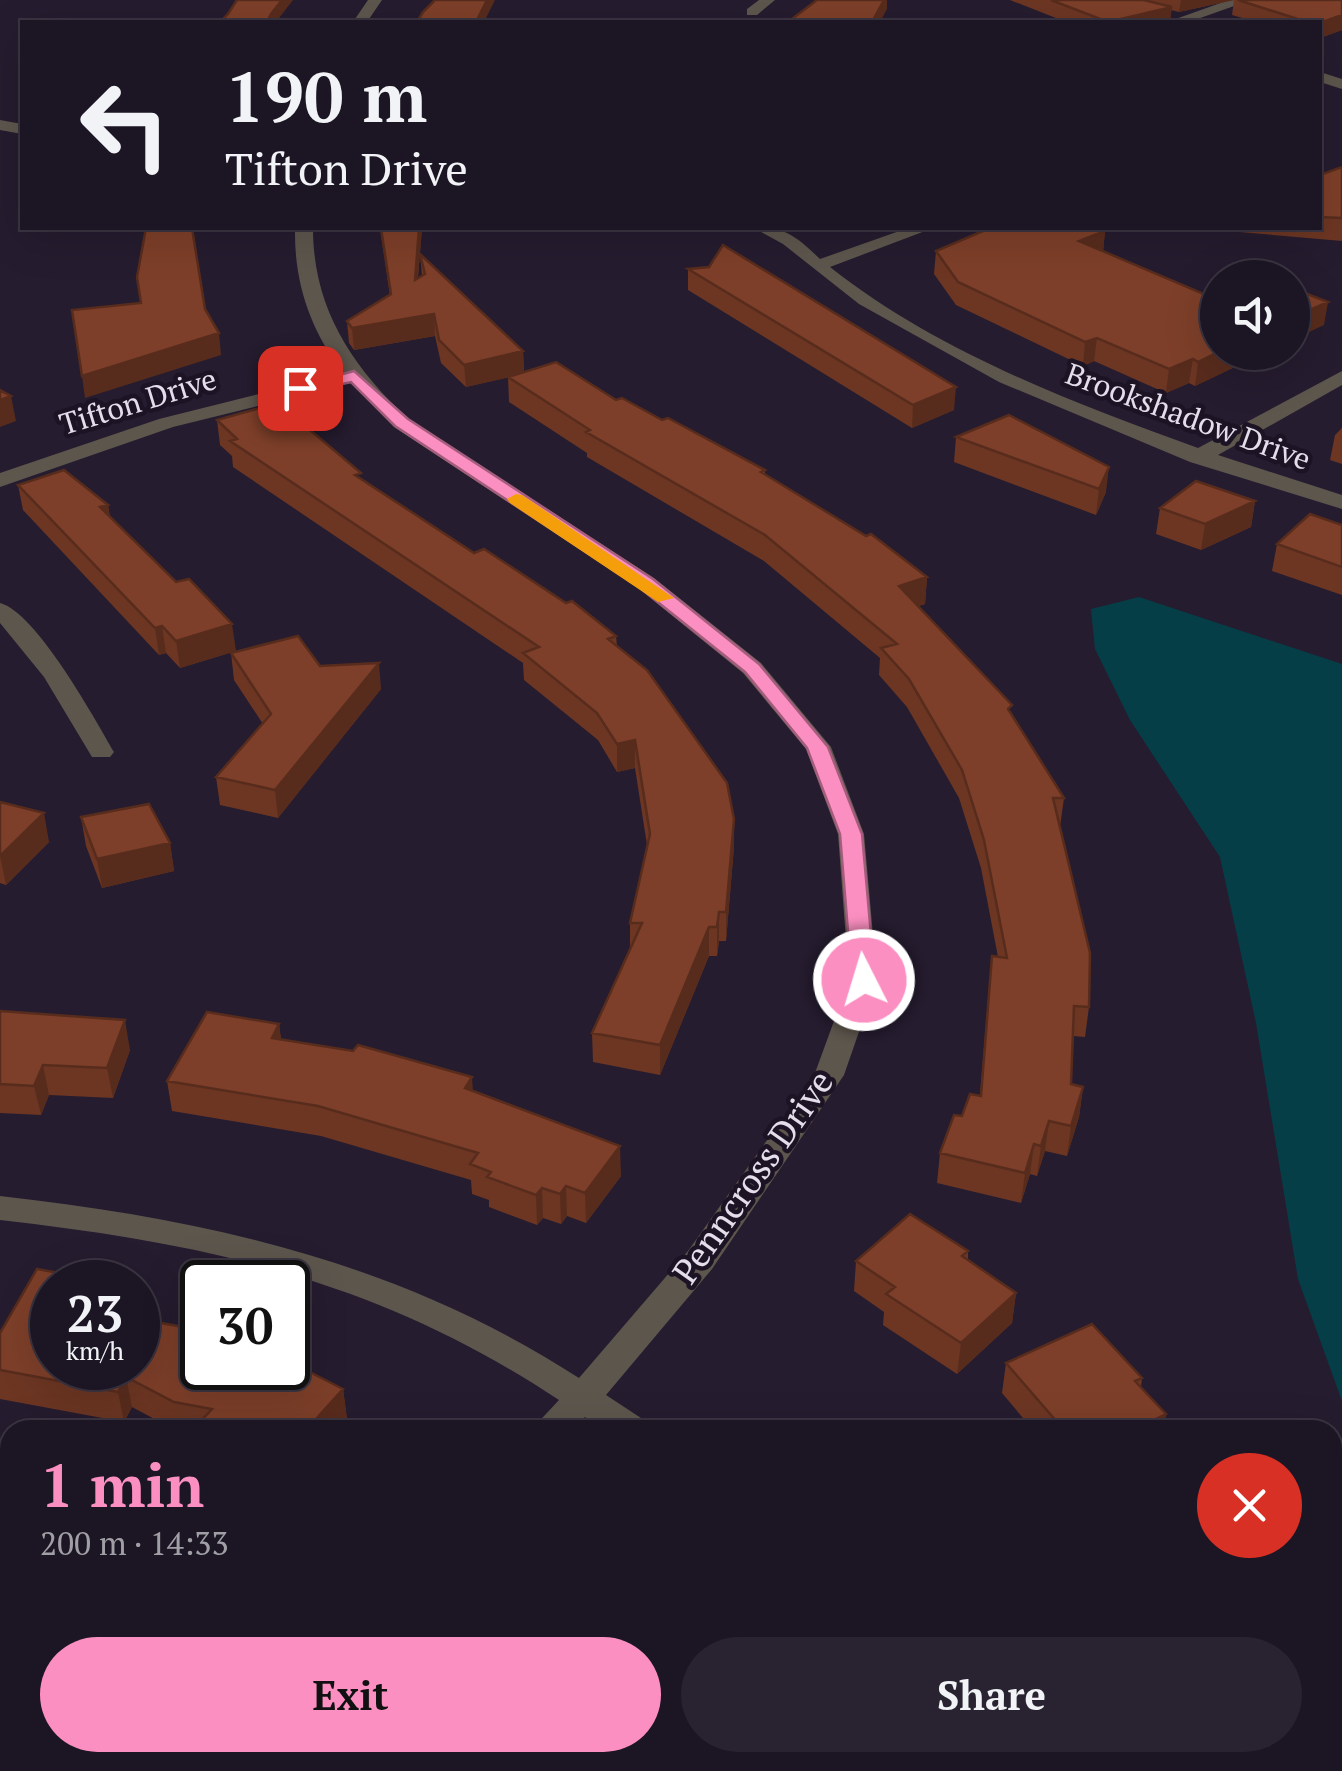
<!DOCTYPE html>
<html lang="en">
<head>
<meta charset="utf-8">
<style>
	:root { --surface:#1c1523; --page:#292230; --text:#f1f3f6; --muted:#a09fa6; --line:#3a3441; --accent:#fc8fc1 }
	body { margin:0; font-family:"PT Serif",serif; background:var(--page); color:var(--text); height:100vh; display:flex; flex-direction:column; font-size:38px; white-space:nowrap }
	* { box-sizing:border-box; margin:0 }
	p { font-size:32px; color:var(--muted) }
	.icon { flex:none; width:55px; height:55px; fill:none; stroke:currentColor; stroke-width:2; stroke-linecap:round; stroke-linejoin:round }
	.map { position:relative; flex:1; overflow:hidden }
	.details { position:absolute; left:0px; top:1420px; width:1342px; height:352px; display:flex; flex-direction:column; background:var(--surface); border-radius:30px 30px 0 0; box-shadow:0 10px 40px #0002,0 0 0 2px var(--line) }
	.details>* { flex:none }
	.hud { position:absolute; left:20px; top:20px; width:1302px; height:210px; border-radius:0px; box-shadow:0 10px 40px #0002,0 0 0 2px var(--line); background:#1c1523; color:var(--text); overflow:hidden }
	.controls { position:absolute; left:1200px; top:260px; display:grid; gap:20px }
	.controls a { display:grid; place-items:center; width:110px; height:110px; border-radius:50%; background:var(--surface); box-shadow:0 10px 40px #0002,0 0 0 2px var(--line); font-size:50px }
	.speed { position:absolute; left:30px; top:1260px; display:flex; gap:20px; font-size:50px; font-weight:700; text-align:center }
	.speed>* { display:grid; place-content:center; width:130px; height:130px; border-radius:50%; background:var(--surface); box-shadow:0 10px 40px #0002,0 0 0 2px var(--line); line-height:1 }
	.speed small { font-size:25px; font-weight:400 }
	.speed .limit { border:5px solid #111; border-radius:15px; background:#fff; color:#111 }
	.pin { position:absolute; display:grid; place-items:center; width:85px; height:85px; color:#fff; margin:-42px; border-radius:20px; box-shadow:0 5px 15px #0006 }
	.me { position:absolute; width:110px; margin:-55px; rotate:355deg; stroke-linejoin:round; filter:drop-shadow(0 0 8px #0008) }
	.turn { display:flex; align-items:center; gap:35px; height:210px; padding:0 40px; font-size:45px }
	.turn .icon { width:130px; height:130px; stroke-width:2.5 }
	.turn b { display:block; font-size:70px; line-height:85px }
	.round { display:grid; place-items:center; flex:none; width:105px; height:105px; border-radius:52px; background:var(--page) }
	.overview { display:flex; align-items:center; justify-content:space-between; height:170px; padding:0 40px }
	h1 { font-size:60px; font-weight:600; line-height:75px; color:var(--accent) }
	.cta { display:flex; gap:20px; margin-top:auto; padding:20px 40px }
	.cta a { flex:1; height:115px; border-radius:60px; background:var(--accent); color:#111; font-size:40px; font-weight:600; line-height:115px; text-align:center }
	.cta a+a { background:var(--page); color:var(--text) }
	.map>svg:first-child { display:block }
	.water { fill:#063e48 }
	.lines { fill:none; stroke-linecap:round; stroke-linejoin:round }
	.minor { fill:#5d564d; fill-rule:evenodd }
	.wall { fill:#6c3623 }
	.shaded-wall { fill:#582c1d }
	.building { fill:#7d3f29; stroke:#582c1d; stroke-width:2.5 }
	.route { fill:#fc8fc1; stroke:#a45d7d; stroke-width:2.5 }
	.slow { fill:#f59e0b }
	.labels { text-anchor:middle; stroke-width:9; stroke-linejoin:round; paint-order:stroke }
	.far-street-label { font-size:30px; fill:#e4deeb; stroke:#1c1325 }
	.street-label { font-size:35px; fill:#e4deeb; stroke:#1c1325 }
</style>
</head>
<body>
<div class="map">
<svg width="1342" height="1771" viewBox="0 0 1342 1771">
	<rect width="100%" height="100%" fill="#251c2f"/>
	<path class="water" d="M1139 597 1342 664V1401L1298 1279 1256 1023 1220 857 1130 720 1095 649 1091 609Z"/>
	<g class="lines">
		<path class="minor" d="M368 0H382L367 22H353Z
			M759 0H775L757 15H747V9Z
			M1229 0H1251L1189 22 1170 21Z
			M1320 72 1342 79V89L1320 82Z
			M0 120 22 124V134L0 130Z
			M295 228H313C313 308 351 365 408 419L654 578 761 663 831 747 864 834 877 980 844 1075 712 1269 606 1395 644 1420 650 1430H604L585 1417 572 1430H531L559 1400C379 1281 211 1244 0 1220V1196C211 1220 399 1262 579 1378L688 1251 815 1073 849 980 838 834 806 749 743 673 638 588 394 427 351 383 173 427 0 487V473L159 419 343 373C310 329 294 283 295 228Z
			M754 228C785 226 798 238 820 259L908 228H933L830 267C936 351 1073 403 1198 448L1342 371V385L1218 455 1342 495V509L1190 462 999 382 859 304 783 244Z
			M0 603C36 612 95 719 114 752L110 757H92L44 677 0 623Z
			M165 1762H210L206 1771H161Z"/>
	</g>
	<path class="wall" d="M1010 0H1342V30L1320 38V22H1256L1232 15 1234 0 1179 12 1171 10 1170 22H1066Z
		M1342 167V241L1228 231 1229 228H1320V175Z
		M380 228H422L418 278 422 276 420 254 523 351 524 372 616 400 765 470V474L927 577 925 604 918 606 1011 714 1064 798 1060 827 1089 1007 1085 1037 1073 1036 1071 1084 1083 1087 1079 1117 1067 1156 1045 1151 1037 1176 1030 1174 1021 1203 937 1183 940 1153 962 1116 980 1096 989 986 998 957 981 868 959 798 907 707 879 675 880 658 764 561 587 457V453L509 402 508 377 466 387 441 363 435 336 354 350 349 343 347 321 390 295Z
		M1105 231 1103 251 1218 352H1266L1195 386 1189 383 1166 393 1094 361 1083 366 956 305 934 274 936 251Z
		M688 269 954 410 912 428 688 290Z
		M217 420 361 480 474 553 616 636 617 646 734 847 726 941H719L717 956H709L660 1075 593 1062 592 1033 630 950V923L647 845 635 768 617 772 598 740 524 680 523 663 233 467 232 456 220 445Z
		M1342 427V464L1330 460 1335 435 1341 429Z
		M956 437 1106 492 1096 515 954 462Z
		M18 485 108 505 110 517 236 651 180 668 166 653 159 655 23 510Z
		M1255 501 1251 527 1201 550 1156 534 1160 508Z
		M1342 525V595L1272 571 1277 544Z
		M231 653 381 689 278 818 220 805 216 777 263 724 234 680Z
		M0 802 49 842 6 885 0 883Z
		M81 817 170 843 174 871 102 888 86 846Z
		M0 1011 130 1050 113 1098 49 1095 41 1115 0 1113Z
		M279 1024 281 1040 473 1091 621 1176 586 1223 567 1216 561 1224 543 1218 537 1225 489 1207V1200L472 1194 471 1180 321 1136 172 1111 167 1081Z
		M968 1251V1259L1016 1293 1012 1323 957 1374 883 1325 884 1312 854 1291 856 1261Z
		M37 1269 93 1279 94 1282H52V1368H138V1319L189 1328 202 1335V1368H288V1361L343 1389 347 1419 338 1430H175L132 1407 124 1422 0 1399V1333Z
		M1006 1363 1142 1378 1141 1387 1166 1414 1163 1430H1033L1002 1393Z
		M506 1762H620L612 1771H517Z"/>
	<path class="shaded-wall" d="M282 0H293L276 22H267L271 14Z
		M487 0H495L484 22H476Z
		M884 0H887V9L880 22H872Z
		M1181 0H1234L1179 12Z
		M1172 7 1170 22H1113Z
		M1342 15V30L1320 38V23Z
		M419 228H422L416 302 415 280Z
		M1105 231 1103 254 1079 241Z
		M1328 302 1324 325 1292 340V318Z
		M434 314 435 336 354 350 352 328Z
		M219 333 221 355 85 398 82 376Z
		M1097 338 1094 361 1083 366 1085 342Z
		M523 351 524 374 466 387 464 365Z
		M1218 352H1266L1195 386 1198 362Z
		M1193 359 1189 383 1166 393 1169 369Z
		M956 387 954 410 912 428 913 405Z
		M11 396 16 421 0 427V400Z
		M1109 467 1106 492 1096 515 1099 489Z
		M1255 501 1251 527 1201 550 1205 524Z
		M108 505 112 531 100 507Z
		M927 577 925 604 898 613 899 586Z
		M232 624 236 651 180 668 176 641Z
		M162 626 166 653 159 655 155 628Z
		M379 663 381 689 278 818 275 790Z
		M635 740V768L617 772V744Z
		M44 813 49 842 6 885 0 856Z
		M734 819V847L726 941V912Z
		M170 843 174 871 102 888 97 859Z
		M719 912V941L717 956V927Z
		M709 927V956L660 1075V1045Z
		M125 1020 130 1050 113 1098 107 1068Z
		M279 1024 283 1054 272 1038Z
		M43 1065 49 1095 41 1115 34 1086Z
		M472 1077 474 1107 465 1088Z
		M1083 1087 1079 1117 1067 1156 1071 1126Z
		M1049 1121 1045 1151 1037 1176 1041 1146Z
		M1034 1144 1030 1174 1021 1203 1025 1173Z
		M620 1146 621 1176 586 1223 585 1193Z
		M566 1186 567 1216 561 1224 560 1194Z
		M542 1188 543 1218 537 1225 536 1195Z
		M1016 1293 1012 1323 957 1374 961 1343Z
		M126 1377 132 1407 124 1422 118 1392Z
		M343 1389 347 1419 338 1430H306Z
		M1166 1414 1163 1430H1133Z
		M591 1762H620L612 1771H583Z
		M1123 1762H1144L1143 1766 1138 1771H1115Z"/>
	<path class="building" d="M237 0H282L271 14 267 22H220L228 14Z
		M435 0H487L476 22H417L423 12Z
		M817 0H884L872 22H788Z
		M1051 0H1144L1172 7 1108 22Z
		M1238 0H1342V15L1320 23 1302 22 1304 21Z
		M1342 167V218L1320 217V175Z
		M146 228H192L205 309 219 333 82 376 72 310 141 303 137 277Z
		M381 228H419L415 280 425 274 420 254 523 351 464 365 439 340 434 314 352 328 347 321 391 294Z
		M990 228H1095L1105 231 1079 241 1218 300V352L1198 362 1193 359 1169 369 1097 338 1085 342 958 282 936 251Z
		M723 245 956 387 913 405 688 269 709 267Z
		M1292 288 1328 302 1292 318Z
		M556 362 616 400 622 398 662 420 668 418 765 470 761 472 866 536 871 534 927 577 899 586 1012 705 1008 709 1064 798H1053L1090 953 1089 1007 1074 1006 1071 1084 1083 1087 1071 1126 1049 1121 1041 1146 1034 1144 1025 1173 940 1153 954 1115 962 1116 970 1094 981 1096 992 956 1007 958 984 840 962 770 909 679 881 648 897 644 765 535 586 432 590 430 508 377Z
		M0 390 11 396 0 400Z
		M278 403 361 473 355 475 474 553 484 549 566 603 572 601 616 636 608 639 647 670 727 783 734 819 726 912H719L717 927H709L660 1045 592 1033 642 923H630L650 834 635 740 617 744 597 713 523 653 539 647 230 441 237 439 217 420Z
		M1009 415 1109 467 1099 489 956 437Z
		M64 470 108 505 100 507 176 582 189 579 232 624 176 641 162 626 155 628 18 485Z
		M1196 481 1255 501 1205 524 1160 508Z
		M1310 514 1342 525V567L1277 544Z
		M298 636 320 666 379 663 275 790 216 777 271 714 231 653Z
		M0 802 44 813 0 856Z
		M149 804 170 843 97 859 81 817Z
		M0 1011 125 1020 107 1068 43 1065 34 1086 0 1084Z
		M207 1012 279 1024 272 1038 353 1051 358 1045 472 1077 465 1088 620 1146 585 1193 566 1186 560 1194 542 1188 536 1195 487 1177 491 1172 470 1164 478 1153 318 1106 167 1081Z
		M910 1214 968 1251 962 1256 1016 1293 961 1343 886 1294 895 1287 856 1261Z
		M37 1269 93 1279 91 1282H52V1368H138V1319L189 1328 202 1335V1368H288V1361L343 1389 306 1430H209L198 1424 212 1409 174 1402 126 1377 118 1392 0 1370V1333Z
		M1092 1324 1142 1378 1135 1381 1166 1414 1133 1430H1064L1006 1363Z
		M544 1762H591L583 1771H555Z
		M694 1762H875V1771H693Z
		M958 1762H1123L1115 1771H949Z"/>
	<path class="route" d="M354 371 408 419 653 579 759 664 828 747 862 834 875 980 872 985 864 988 852 980 840 834 807 748 745 672 639 587 395 426 351 382 300 393 292 388Z"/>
	<path class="slow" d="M516 494 522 495 674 598 658 602 510 503 507 499Z"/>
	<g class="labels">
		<g class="far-street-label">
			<text transform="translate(138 402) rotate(-17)" y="10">Tifton Drive</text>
			<text transform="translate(1188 417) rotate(20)" y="10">Brookshadow Drive</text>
		</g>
		<g class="street-label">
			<text transform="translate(753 1177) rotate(-55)" y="12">Penncross Drive</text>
		</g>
	</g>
</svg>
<div class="controls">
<a><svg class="icon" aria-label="sound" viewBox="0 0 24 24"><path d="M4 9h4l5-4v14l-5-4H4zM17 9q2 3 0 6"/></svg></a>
</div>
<div class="speed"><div>23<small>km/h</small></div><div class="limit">30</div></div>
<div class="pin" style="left:300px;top:388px;background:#d93025"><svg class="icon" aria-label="arrive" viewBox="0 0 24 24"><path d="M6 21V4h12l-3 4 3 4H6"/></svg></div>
<svg class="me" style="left:864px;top:980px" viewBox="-20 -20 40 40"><circle r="17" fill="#fc8fc1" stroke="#fff" stroke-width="3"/><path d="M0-11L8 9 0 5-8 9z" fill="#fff"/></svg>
<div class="hud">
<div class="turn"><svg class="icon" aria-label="left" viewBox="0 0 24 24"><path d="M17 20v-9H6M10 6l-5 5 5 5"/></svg><div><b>190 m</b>Tifton Drive</div></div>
</div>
<section class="details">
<div class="overview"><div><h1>1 min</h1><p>200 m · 14:33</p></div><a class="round" style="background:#d93025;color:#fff"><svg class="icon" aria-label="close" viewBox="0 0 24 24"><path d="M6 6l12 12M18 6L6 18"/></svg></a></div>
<div class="cta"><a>Exit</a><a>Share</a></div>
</section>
</div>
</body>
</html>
